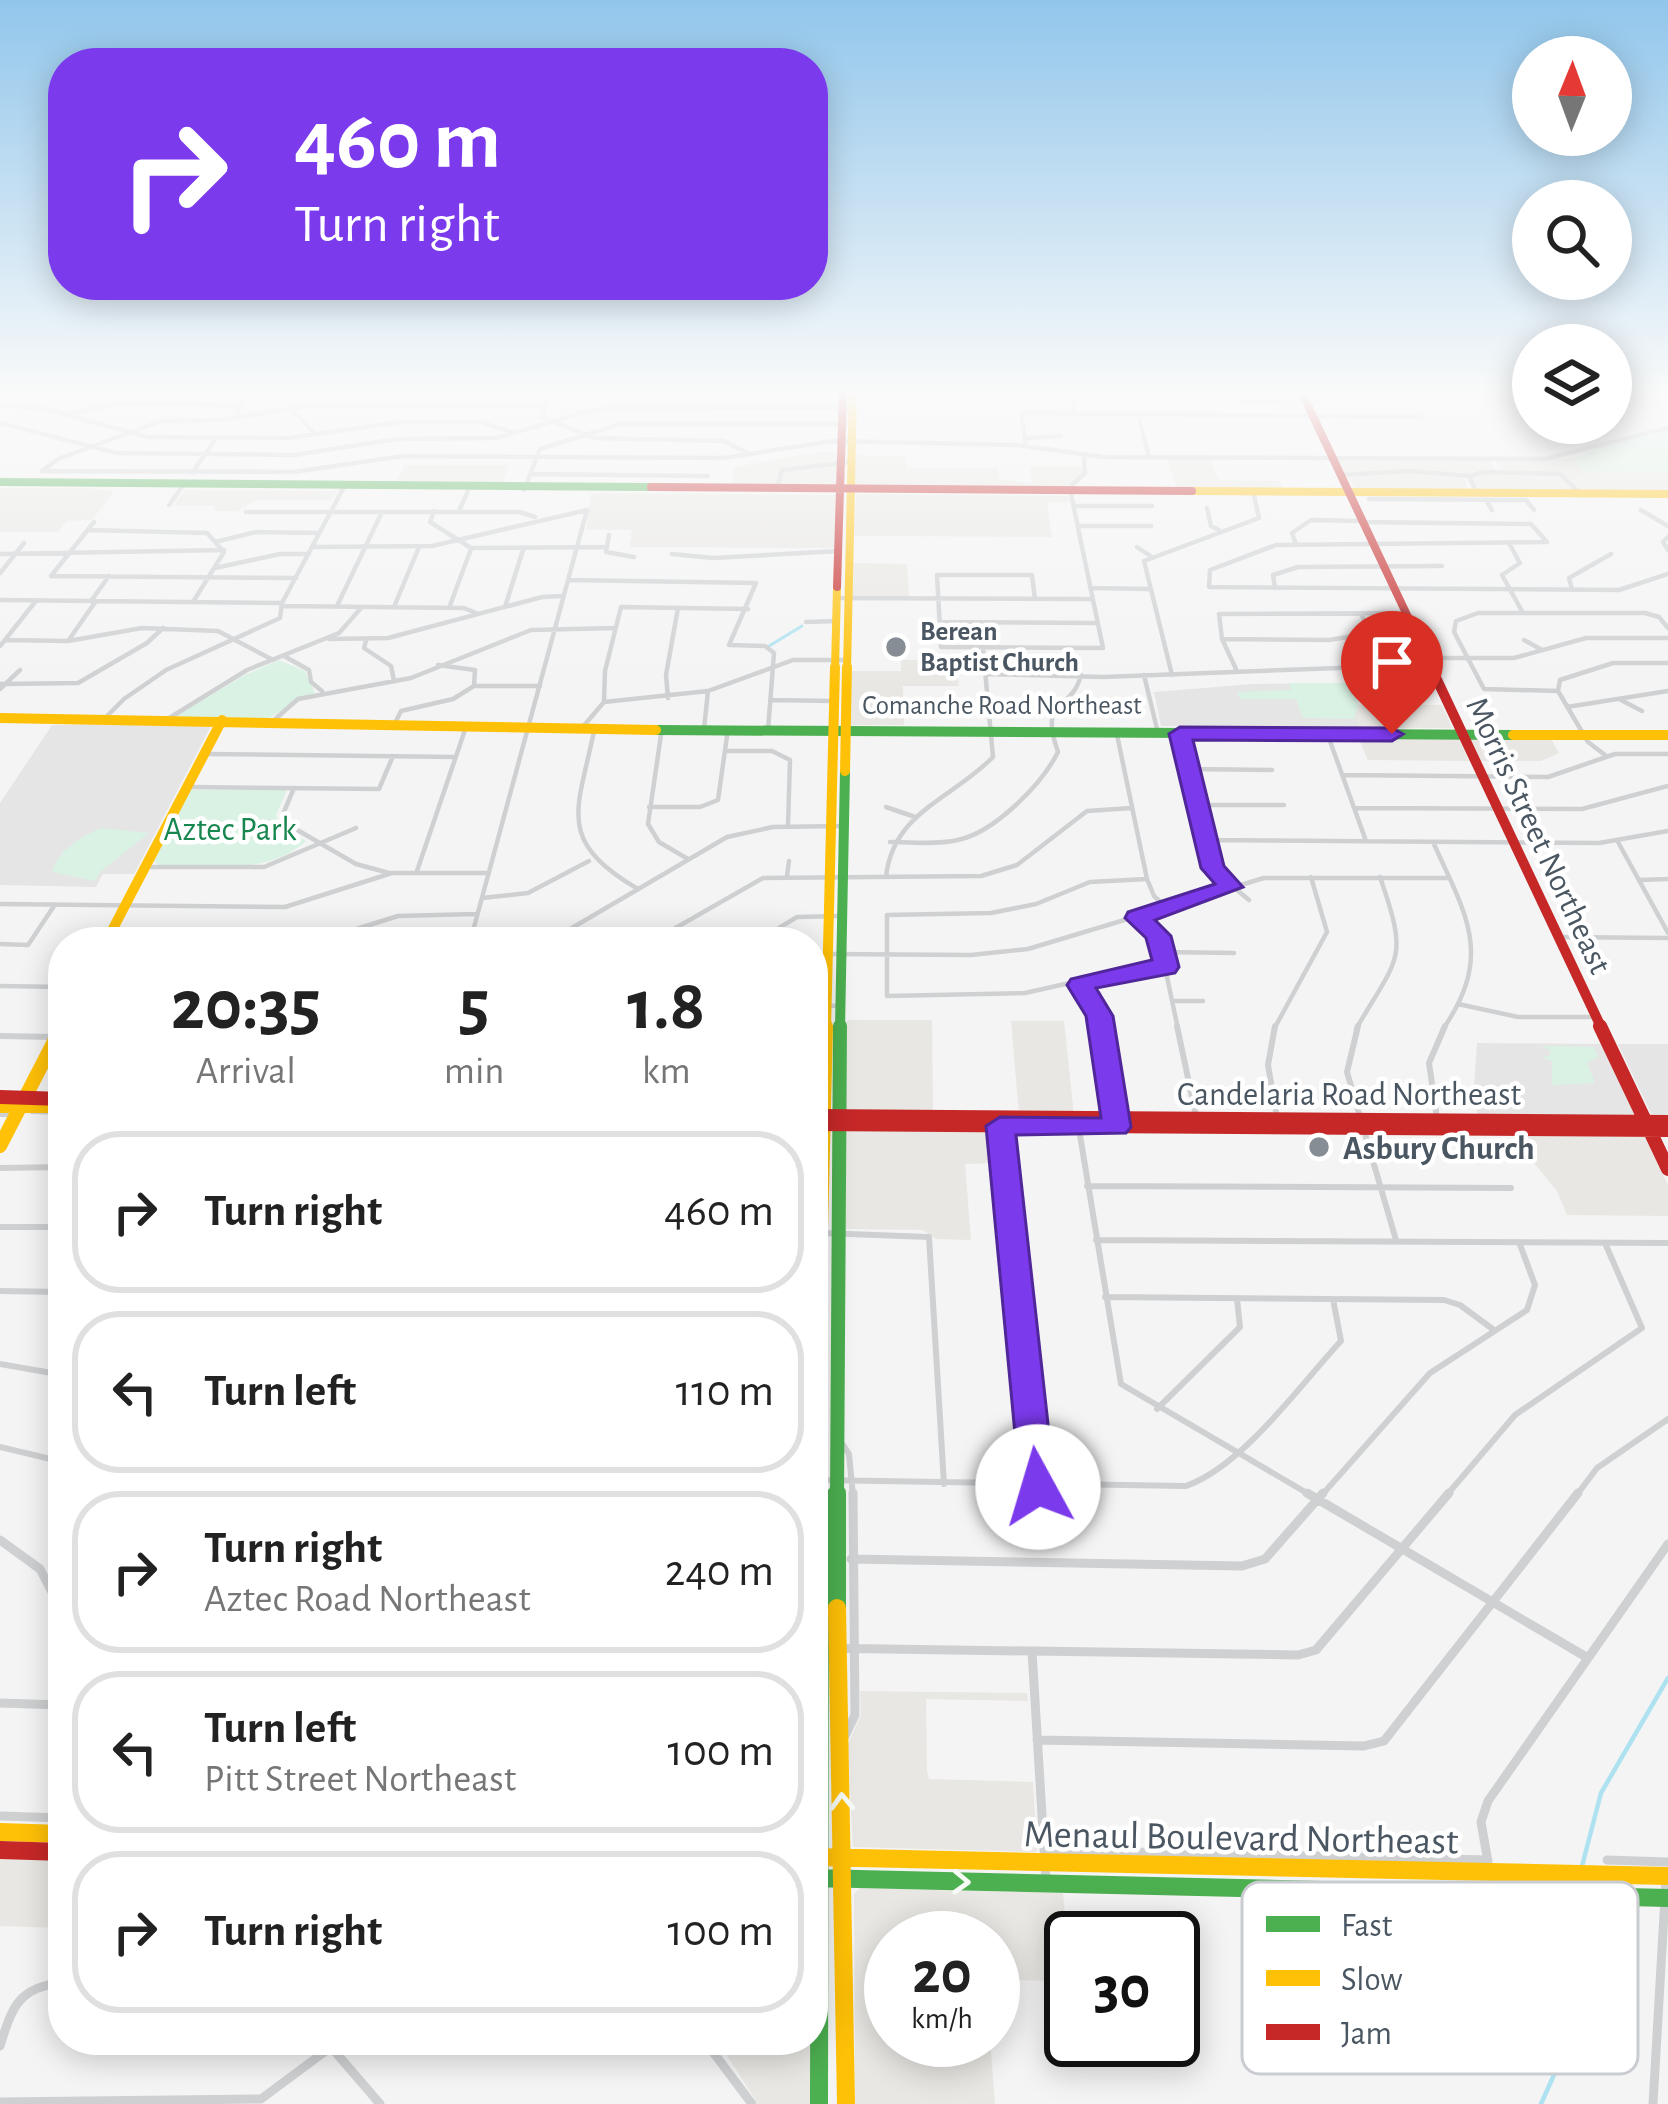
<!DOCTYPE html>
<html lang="en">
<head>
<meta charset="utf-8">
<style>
	:root { --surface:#fff; --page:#f6f6f6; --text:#222; --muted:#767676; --line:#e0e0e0 }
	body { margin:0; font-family:"Alegreya Sans",sans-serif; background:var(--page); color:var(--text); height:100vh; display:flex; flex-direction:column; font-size:45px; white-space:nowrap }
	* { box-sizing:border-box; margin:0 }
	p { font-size:39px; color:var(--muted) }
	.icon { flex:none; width:66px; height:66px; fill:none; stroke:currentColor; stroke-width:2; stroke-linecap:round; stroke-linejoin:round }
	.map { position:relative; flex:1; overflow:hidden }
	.panel { position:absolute; left:48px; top:927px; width:780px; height:1128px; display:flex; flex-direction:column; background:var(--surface); border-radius:48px; box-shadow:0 6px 30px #0003 }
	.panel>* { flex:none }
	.guide { position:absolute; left:48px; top:48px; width:780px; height:252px; border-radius:48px; box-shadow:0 6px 30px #0003; background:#7c3aed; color:#fff; overflow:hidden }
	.needle { width:78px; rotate:1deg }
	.controls { position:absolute; left:1512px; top:36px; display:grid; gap:24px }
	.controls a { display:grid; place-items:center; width:120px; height:120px; border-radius:50%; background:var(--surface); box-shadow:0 6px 30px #0003; font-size:60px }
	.speed { position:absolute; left:864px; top:1911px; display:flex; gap:24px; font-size:60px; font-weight:700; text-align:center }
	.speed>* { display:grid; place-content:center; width:156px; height:156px; border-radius:50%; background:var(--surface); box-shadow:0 6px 30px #0003; line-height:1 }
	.speed small { font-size:30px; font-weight:400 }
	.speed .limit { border:6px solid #111; border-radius:18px; background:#fff; color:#111 }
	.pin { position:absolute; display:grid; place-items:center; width:102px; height:102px; color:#fff; margin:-123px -51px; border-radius:50% 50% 50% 0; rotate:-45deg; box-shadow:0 0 12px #0007 }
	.pin .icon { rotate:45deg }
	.me { position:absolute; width:132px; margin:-66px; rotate:354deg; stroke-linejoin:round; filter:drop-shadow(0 0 9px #0008) }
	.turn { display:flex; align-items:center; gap:42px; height:252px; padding:0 48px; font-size:54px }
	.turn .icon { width:156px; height:156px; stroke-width:2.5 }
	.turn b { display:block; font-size:84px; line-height:102px }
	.eta { display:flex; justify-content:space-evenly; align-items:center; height:204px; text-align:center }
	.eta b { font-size:72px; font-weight:700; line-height:84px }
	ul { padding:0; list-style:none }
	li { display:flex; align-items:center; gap:36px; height:162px; margin:0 24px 18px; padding:0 24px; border:6px solid var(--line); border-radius:48px }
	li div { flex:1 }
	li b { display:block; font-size:45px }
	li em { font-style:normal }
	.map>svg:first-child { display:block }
	.commercial { fill:#e8e7e3 }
	.education { fill:#e6e5e6 }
	.green { fill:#d9f2e3 }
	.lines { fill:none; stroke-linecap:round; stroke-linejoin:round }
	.stream-far1 { stroke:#aee2f0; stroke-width:3 }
	.stream { stroke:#aee2f0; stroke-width:4.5 }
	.street-far2 { stroke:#ced0d2; stroke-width:4.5 }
	.street-far1 { stroke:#ced0d2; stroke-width:6 }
	.street { stroke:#ced0d2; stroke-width:9 }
	.fast-far3 { stroke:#4caf50; stroke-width:8 }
	.fast-far2 { stroke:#4caf50; stroke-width:10 }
	.fast-far1 { stroke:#4caf50; stroke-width:14 }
	.fast { stroke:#4caf50; stroke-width:18 }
	.slow-far3 { stroke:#ffc107; stroke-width:8 }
	.slow-far2 { stroke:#ffc107; stroke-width:10 }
	.slow-far1 { stroke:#ffc107; stroke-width:14 }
	.slow { stroke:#ffc107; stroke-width:18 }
	.jam-far3 { stroke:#c62828; stroke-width:8 }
	.jam-far2 { stroke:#c62828; stroke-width:10 }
	.jam-far1 { stroke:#c62828; stroke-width:14 }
	.jam { stroke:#c62828; stroke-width:18 }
	.oneway { stroke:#f6fbf6 }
	.route { fill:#7c3aed; stroke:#51269a; stroke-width:3 }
	.poi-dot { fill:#868d94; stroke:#fff; stroke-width:4.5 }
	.labels { text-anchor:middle; stroke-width:9; stroke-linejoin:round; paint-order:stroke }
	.far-poi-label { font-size:27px; font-weight:bold; fill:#4a5661; stroke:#fff; text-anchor:start }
	.far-street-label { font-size:27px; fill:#4a5661; stroke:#fff }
	.park-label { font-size:33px; fill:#17864f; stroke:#fff }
	.street-label { font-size:33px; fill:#4a5661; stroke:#fff }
	.poi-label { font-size:33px; font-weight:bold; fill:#4a5661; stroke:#fff; text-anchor:start }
	.near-street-label { font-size:39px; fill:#4a5661; stroke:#fff }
	.key { fill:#fff; stroke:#c9ccd0; stroke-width:3 }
	.key-label { font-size:33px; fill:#4a5661 }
</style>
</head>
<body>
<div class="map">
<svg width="1668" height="2104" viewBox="0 0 1668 2104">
	<rect width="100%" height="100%" fill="#f4f4f4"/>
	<path class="commercial" d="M819 452H837V487L732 486 734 467Z
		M855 455 906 456 907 468H998L1000 479 1021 482H1032L1030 467H1082V473L1067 488 854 486Z
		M1574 458 1585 472H1668V492L1581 490 1560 472 1577 491 1478 490 1472 479 1482 471 1465 477 1467 490 1355 489 1337 460 1490 461 1495 470H1502L1495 461Z
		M1167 459H1210L1218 480 1280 481 1284 489H1177Z
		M405 465H509L502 484H395Z
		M0 488H87L114 491 92 520 67 521 58 532H0Z
		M185 490 337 491 331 500H257L237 511H214L215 506H173Z
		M591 493 836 495 834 548 629 547 632 530H586Z
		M857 494 1068 496 1069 502H1047L1052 537 853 536Z
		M851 563 907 564 909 597 851 596Z
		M901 660H956L959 686H903L904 725H851L852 671H901Z
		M1358 705H1442L1452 728H1358L1354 719Z
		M1358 737H1458L1469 761 1368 760Z
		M1469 737H1550L1559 753 1541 761H1480Z
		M847 1020H932L933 1113 846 1111Z
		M1011 1021H1064L1074 1115 1019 1114Z
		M844 1127 994 1130 997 1163 965 1164 971 1240 936 1239 923 1230 846 1229Z
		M1522 1132 1643 1134 1668 1185V1216L1567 1215 1557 1191 1534 1163Z
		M860 1691 1027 1693 1028 1701 926 1699 927 1770 929 1779 1033 1782 1037 1852 853 1847 848 1744 861 1715Z
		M0 1857 63 1859V1928L0 1926Z
		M860 1888 1063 1893 1071 1981 993 1980V1938H891V2040H990L995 2104H855L854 1894Z
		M717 2040H810V2104H758Z"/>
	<path class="education" d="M1306 393H1533V404L1310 402Z
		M1353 683 1358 728 1161 726 1154 692 1253 684Z
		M220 724 211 726 134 874H103L96 887 0 885V803L52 725Z
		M1477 1043 1603 1044 1636 1119 1479 1117 1473 1102Z
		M1618 1044H1668V1120H1654Z"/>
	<path class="green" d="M1668 429V472H1585L1574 458 1635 433Z
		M279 660 305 671 315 693 267 719 173 718 245 675Z
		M1289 683H1353L1358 705 1354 719 1303 718 1296 699H1240L1237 692 1291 690Z
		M190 790H287L276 815 280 824 306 841C268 876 206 866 158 865L154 861Z
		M101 828 149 833 101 871 95 881 52 872C58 850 81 837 101 828Z
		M1541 1046 1594 1047 1598 1057 1587 1063 1595 1083 1552 1085V1061L1541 1057 1550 1056V1050Z"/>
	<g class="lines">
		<path class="stream-far1" d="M769 646 802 626"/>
		<path class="stream" d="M1581 1870 1601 1793 1668 1678
			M1541 2104 1566 2048 1578 1903"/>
		<path class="street-far2" d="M546 393 542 417 594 438 724 441 749 454
			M1097 393H1115
			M1222 393 1244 401 1305 400
			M0 405 45 409 148 437 289 438 399 422H481L511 432
			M290 408 315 434
			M1075 413 1073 402 1081 393
			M72 414 111 404 239 405
			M1138 414 1149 457
			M241 417 237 408 247 393
			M0 423 117 453 294 455 397 439 497 438 584 412 619 407 853 408
			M1025 438 1061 436
			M1026 446 1021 413 1421 417
			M42 471 294 472 403 456 723 458 833 441 1018 445 1102 457 1545 459 1668 428
			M42 471 58 459 161 421 222 420 311 405 541 406
			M192 473 217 437
			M530 474 708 476
			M1341 475 1409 471 1469 476
			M777 488 782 470 851 462
			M524 490 540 449 620 424H853
			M1477 494 1469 476 1484 472 1560 474 1581 494
			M1369 499 1526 500 1534 510
			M1486 500 1492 510
			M169 505 184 484
			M1074 506H1152
			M1207 508 1211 526 1219 530
			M1641 510 1668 526
			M434 511 430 522 471 548 606 547
			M459 511 470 486
			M246 512H520L535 517
			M1362 522 1531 524 1547 542 1276 545 1210 570 1209 587 1619 590 1668 574
			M1078 526H1151
			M88 530 207 533 224 552 193 602
			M609 535 606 552 634 557
			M1668 537 1663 542 1668 550
			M215 542 256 532 318 533
			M1296 545 1292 533 1311 520 1361 521
			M1510 545 1520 563 1502 575 1523 613
			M313 547 432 546 587 510 470 942
			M1137 547 1152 557
			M0 554 224 550
			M672 554 713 558 838 551
			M215 568 280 554H309
			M0 573 24 543
			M51 576 296 578
			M51 576 94 522
			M569 580 756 583 729 645 765 646 774 653 768 730
			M1091 588 1150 589
			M1275 588 1273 575 1298 567 1442 566
			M1572 589 1569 578 1611 554
			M837 598 1091 599
			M1035 599 1032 575H937L941 647 1103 648 1071 494 1073 484 1085 473 1084 456
			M0 600 282 603
			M91 601 109 576
			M283 606 464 608 476 613
			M337 606 382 512
			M394 607 419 547
			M505 607 523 550
			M449 608 471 549
			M806 622 836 621
			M940 622 1097 623
			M329 639 388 638 542 597 564 596
			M1222 639 1329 640 1371 633 1361 614
			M5 640 68 641 142 628 218 631 273 660
			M1524 640 1542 650
			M68 641 96 601
			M366 641 364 648 391 666 394 681
			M0 646 35 602
			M284 656 309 670 311 682 322 691
			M1374 663 1394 688
			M1236 669 1222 639 1219 614 1405 613
			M987 674 1103 677 1338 668 1407 658H1514L1586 638H1668
			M1144 675 1158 733
			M1172 675 1144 561 1259 518 1253 491
			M0 684 78 683 147 643 163 628
			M474 686H540
			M0 689 20 670
			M1558 691 1484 689 1454 632 1456 621 1478 613H1645L1659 617 1668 628
			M1558 691 1560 680 1613 663H1668
			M1558 691 1588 742 1605 755
			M668 698 666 675 678 608
			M771 700 833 701
			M1059 700 1087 709
			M1621 700 1642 711
			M604 702 708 691 793 660H846
			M1567 707 1668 691
			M103 720 124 699 166 670 280 618 282 603 345 485
			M166 720 247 670 339 633 362 607
			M273 721 298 699 411 678 531 630 615 628
			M595 726C579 809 553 839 638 889
			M393 727 401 711 453 699 474 686 475 670 438 665
			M662 728 648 824 659 842 688 859
			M581 729 604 702 605 671 621 607 748 609
			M704 729 708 691
			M1116 730 1147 879 1154 896 1167 908
			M1179 730 1214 871 1249 900
			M1326 730 1366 841
			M725 751H772L790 760 788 826
			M204 754 455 757
			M1189 769 1272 770
			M1342 775 1548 777 1615 754H1668
			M187 787 379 789 393 756
			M294 788 283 814 287 824 356 864 389 873
			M1199 805H1284
			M649 807H700L718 800 728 729
			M886 807 915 817
			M1354 808 1582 809 1668 786
			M1207 840 1599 843 1668 831
			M890 842C912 842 937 845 958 840 995 832 1042 784 1058 752 1038 695 1071 714 1081 675
			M1433 842C1466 915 1494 955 1443 1029
			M1618 842 1668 933
			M146 867H264L356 828
			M417 871 466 727
			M787 876 789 861
			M886 877C893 812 952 799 993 757L983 648
			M1147 879 1090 882 1036 904 991 913 887 915V996L1025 993 1132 969 1166 967
			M1640 880 1668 879
			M482 898 528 893 589 861
			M0 904 285 907 392 873H489
			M1137 918 1159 939 1178 1029
			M565 932 585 942
			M1558 937 1668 938
			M315 942 398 916 477 914
			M548 942 727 837 773 827 843 826
			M651 942 763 878 981 876 1017 865 1087 811 1132 808
			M756 942 797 917 841 916
			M0 944 28 945 54 906
			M1162 952 1234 953
			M827 954 971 955 1028 949 1264 878H1448
			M1080 984 1099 1016 1101 1029
			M0 986 63 987
			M1173 1001H1203
			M1458 1004 1518 1017H1597
			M813 1005 839 1006
			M1274 1029 1327 932 1311 877
			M1356 1029C1399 955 1409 961 1380 877"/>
		<path class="street-far1" d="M1101 1026 1115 1118
			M1177 1026 1196 1116
			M1275 1026 1268 1065 1277 1118
			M1358 1026 1347 1072 1396 1240
			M0 1036 56 1037
			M32 1111 63 1112
			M0 1114H6
			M1437 1118 1429 1063 1445 1026
			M1078 1123 1121 1384 1312 1496
			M1001 1127 1038 1487
			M0 1168 63 1167
			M1087 1186 1511 1188
			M0 1227H63
			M822 1233 929 1237 944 1484
			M1096 1240 1668 1243
			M0 1291 63 1292
			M1105 1297 1444 1300 1460 1305 1494 1330
			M0 1364 63 1375
			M53 1373 63 1361
			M1157 1409 1240 1327 1237 1299
			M839 1439 849 1454 853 1496
			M0 1447 63 1462
			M818 1480 1186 1486C1244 1465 1299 1386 1341 1341L1333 1299
			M1321 1496 1430 1373 1527 1310 1535 1285 1519 1242
			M1446 1496 1515 1415 1642 1328 1605 1243
			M1576 1496 1597 1468 1668 1419"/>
		<path class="street" d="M1307 1493 1588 1658
			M0 1540 40 1569 63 1613
			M851 1559 1242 1566 1265 1559 1323 1493
			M820 1648 1298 1655 1316 1650 1449 1493
			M1032 1651 1046 1881
			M0 1703 63 1705
			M845 1736 855 1715 853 1493
			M1037 1740 1364 1746 1384 1741 1578 1493
			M0 1816 63 1818
			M1044 1850 1488 1860
			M1607 1860 1668 1862
			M1488 1862 1481 1822 1488 1801 1668 1544
			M325 2040 380 2104
			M704 2040 752 2104
			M0 2046C12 2007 19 1986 63 1983
			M0 2102 261 2099 331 2047
			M1653 2104 1666 1880"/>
		<path class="fast-far3" d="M0 482 651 487"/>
		<path class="fast-far2" d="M656 730 1513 735
			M840 1029 845 771"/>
		<path class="fast-far1" d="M820 1496 821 1229
			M837 1496 840 1026"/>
		<path class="fast" d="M837 1608V1493
			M816 1878 1668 1898
			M819 2104 820 1493"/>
		<path class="slow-far3" d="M1192 491 1668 494
			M835 670 837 587
			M847 670 853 393"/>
		<path class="slow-far2" d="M0 718 656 730
			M1513 735H1668
			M845 771 847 667
			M106 942 222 720
			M61 1029 63 1024
			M826 1029 835 667"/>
		<path class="slow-far1" d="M0 1106H63
			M0 1146 62 1026
			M821 1229 826 1026"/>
		<path class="slow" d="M837 1608 846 2104
			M0 1832 63 1834
			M813 1857 1668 1876"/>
		<path class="jam-far3" d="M1302 393 1433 670
			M651 487 1192 491
			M837 587 843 393"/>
		<path class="jam-far2" d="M1431 667 1602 1029"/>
		<path class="jam-far1" d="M1600 1026 1668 1169
			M0 1097 63 1099
			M813 1116 1668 1122
			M813 1124 1668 1130"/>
		<path class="jam" d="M0 1850 63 1852"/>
	</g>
	<defs><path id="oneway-chevron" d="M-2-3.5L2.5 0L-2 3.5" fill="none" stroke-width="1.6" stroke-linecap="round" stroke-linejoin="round" transform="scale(3)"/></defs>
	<g class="oneway">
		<use href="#oneway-chevron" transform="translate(842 1802) rotate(-92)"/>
		<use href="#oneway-chevron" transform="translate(961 1882) rotate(2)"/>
	</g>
	<linearGradient id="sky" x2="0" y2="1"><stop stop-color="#91c6eb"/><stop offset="0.57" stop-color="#fafafa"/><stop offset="1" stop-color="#fafafa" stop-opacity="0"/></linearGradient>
	<rect width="1668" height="688" fill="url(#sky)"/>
	<path class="route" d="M1180 727 1392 728 1403 734 1392 741 1193 740 1224 866 1243 887 1155 920 1171 936 1179 967 1175 973 1096 988 1113 1016 1131 1127 1126 1133 1016 1135 1055 1487 1050 1497 1038 1501 1025 1497 1020 1487 986 1126 1000 1117 1101 1118 1086 1016 1067 985 1071 979 1152 960 1146 938 1125 918 1128 912 1215 884 1201 868 1169 734Z"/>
	<g class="poi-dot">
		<circle cx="896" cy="647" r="12"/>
		<circle cx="1319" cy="1147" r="12"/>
	</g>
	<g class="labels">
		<g class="far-poi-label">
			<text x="920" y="640">Berean<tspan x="920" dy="31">Baptist Church</tspan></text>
		</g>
		<g class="far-street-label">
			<text x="1002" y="714">Comanche Road Northeast</text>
		</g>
		<g class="park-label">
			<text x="230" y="840">Aztec Park</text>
		</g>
		<g class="street-label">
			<text transform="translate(1540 835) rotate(65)" y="12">Morris Street Northeast</text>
			<text x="1349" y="1105">Candelaria Road Northeast</text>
		</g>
		<g class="poi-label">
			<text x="1343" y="1159">Asbury Church</text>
		</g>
		<g class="near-street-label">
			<text transform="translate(1241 1836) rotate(1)" y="14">Menaul Boulevard Northeast</text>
		</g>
	</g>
	<rect x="1242" y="1882" width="396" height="192" rx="18" class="key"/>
	<rect x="1266" y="1916" width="54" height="16" fill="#4caf50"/>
	<rect x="1266" y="1970" width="54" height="16" fill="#ffc107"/>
	<rect x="1266" y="2024" width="54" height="16" fill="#c62828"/>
	<g class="key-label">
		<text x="1341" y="1936">Fast</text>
		<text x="1341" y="1990">Slow</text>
		<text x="1341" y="2044">Jam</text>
	</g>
</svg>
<div class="controls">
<a><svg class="needle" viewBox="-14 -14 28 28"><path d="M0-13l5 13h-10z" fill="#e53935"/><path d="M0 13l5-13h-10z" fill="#767676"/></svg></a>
<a><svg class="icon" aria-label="search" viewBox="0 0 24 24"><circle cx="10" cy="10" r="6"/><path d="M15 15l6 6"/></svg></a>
<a><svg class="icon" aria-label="layers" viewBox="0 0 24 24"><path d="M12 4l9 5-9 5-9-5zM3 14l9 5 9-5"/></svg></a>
</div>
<div class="speed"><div>20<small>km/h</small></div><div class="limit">30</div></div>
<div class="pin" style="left:1392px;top:734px;background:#d93025"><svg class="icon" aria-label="arrive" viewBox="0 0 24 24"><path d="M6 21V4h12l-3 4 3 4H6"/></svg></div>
<svg class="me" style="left:1038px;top:1487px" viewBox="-20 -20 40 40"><circle r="19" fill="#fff"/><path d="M0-13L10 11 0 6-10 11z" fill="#7c3aed"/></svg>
<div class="guide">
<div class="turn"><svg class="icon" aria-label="right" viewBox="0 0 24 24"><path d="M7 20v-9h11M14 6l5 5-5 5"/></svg><div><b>460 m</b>Turn right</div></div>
</div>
<section class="panel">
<div class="eta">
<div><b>20:35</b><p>Arrival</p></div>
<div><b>5</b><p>min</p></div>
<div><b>1.8</b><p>km</p></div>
</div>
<ul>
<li><svg class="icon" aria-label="right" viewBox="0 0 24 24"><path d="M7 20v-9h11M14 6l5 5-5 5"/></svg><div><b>Turn right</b></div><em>460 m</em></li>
<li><svg class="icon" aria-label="left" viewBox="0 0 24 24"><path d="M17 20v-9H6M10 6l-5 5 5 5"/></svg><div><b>Turn left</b></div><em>110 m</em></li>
<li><svg class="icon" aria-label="right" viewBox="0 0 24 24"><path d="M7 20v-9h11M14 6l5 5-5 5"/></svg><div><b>Turn right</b><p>Aztec Road Northeast</p></div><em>240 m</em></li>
<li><svg class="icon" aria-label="left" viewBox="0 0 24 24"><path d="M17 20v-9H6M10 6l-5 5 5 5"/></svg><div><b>Turn left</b><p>Pitt Street Northeast</p></div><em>100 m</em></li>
<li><svg class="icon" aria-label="right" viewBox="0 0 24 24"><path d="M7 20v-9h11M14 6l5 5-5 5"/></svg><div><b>Turn right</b></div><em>100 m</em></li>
</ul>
</section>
</div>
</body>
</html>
